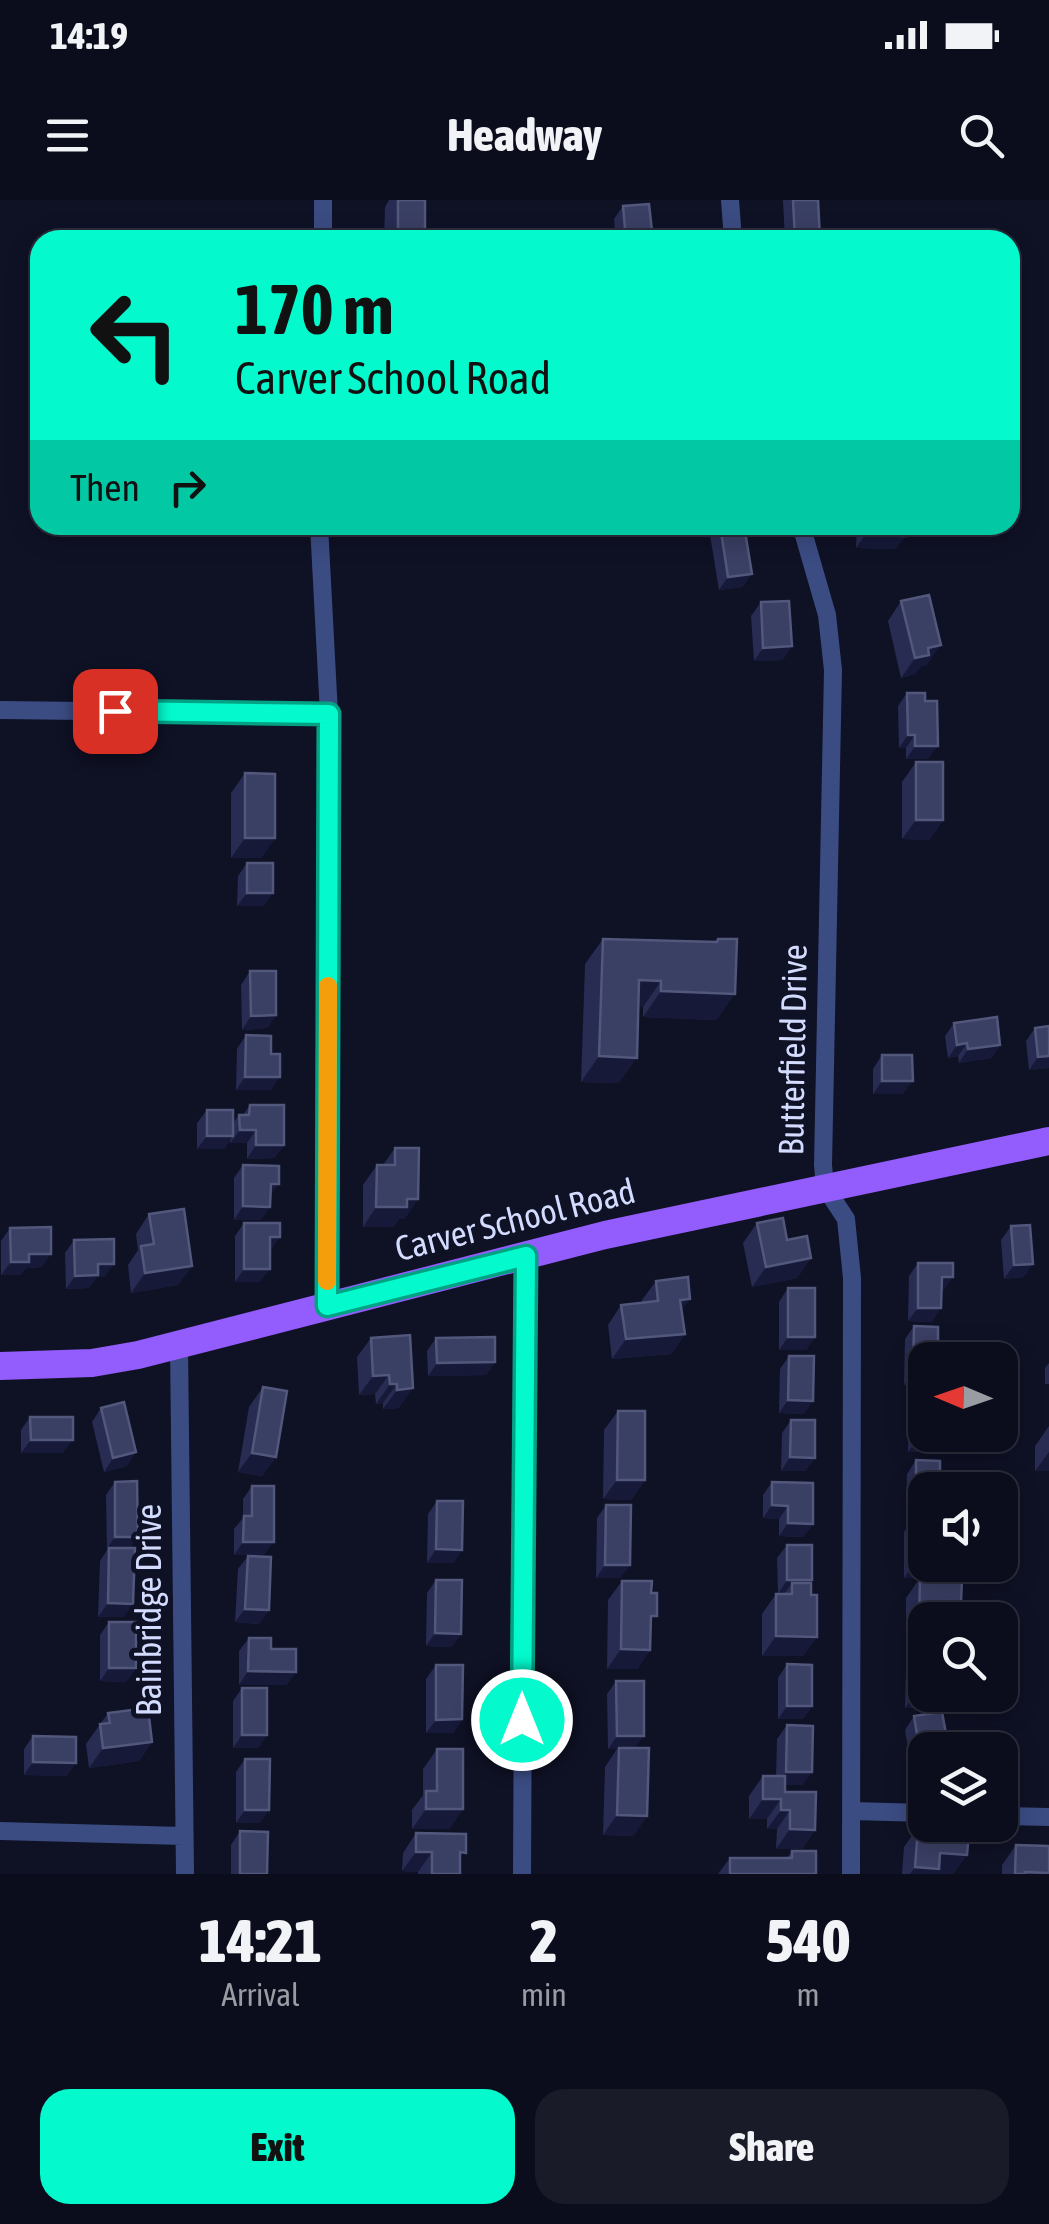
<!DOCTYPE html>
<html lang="en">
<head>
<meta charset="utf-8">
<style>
	:root { --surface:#0b0d1c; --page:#191b29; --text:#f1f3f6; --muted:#9a9ca3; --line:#2b2d3b; --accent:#04facd }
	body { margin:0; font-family:"Asap Condensed",sans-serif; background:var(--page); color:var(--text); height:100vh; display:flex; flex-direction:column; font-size:38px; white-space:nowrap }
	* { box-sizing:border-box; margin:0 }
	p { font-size:32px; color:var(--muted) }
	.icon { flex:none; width:55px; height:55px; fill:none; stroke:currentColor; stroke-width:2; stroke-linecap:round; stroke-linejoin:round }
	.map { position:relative; height:1674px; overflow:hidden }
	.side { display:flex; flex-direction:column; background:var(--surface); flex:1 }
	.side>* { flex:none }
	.hud { position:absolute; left:30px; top:30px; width:990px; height:305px; border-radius:30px; box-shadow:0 5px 25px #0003,0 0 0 2px var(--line); background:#04facd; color:#111; overflow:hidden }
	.needle { width:65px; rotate:272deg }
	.fabs { position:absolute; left:908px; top:1142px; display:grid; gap:20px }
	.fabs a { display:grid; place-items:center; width:110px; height:110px; border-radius:20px; background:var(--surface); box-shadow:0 5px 25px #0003,0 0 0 2px var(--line); font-size:50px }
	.pin { position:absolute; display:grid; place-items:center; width:85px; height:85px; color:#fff; margin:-42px; border-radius:20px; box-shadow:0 5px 15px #0006 }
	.me { position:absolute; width:110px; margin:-55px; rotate:0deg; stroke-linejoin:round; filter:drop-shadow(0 0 8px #0008) }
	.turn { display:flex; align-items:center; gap:35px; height:210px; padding:0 40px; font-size:45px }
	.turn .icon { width:130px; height:130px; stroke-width:2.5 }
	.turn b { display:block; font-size:70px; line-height:85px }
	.then { display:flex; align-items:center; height:95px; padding:0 40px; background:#0003; gap:20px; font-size:38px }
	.eta { display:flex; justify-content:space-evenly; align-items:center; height:170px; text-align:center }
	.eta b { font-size:60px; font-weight:800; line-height:70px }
	.cta { display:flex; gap:20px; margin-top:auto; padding:20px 40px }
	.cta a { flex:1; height:115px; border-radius:30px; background:var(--accent); color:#111; font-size:40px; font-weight:800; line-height:115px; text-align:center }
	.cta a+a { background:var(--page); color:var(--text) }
	.status { display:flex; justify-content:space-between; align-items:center; height:70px; padding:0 50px; background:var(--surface); direction:ltr }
	.status svg { height:28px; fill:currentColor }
	header { display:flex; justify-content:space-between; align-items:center; height:130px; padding:0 40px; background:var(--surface); font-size:45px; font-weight:800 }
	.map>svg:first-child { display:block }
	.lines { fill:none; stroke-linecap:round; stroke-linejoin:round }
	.minor { stroke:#3b4c83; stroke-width:18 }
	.primary { stroke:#935cfc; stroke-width:28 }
	.wall { fill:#282c52 }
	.shaded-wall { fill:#161938 }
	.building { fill:#3a3f64; stroke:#52577c; stroke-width:2.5 }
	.route-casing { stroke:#03a285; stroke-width:25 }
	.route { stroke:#04facd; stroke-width:18 }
	.slow { stroke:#f59e0b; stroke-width:18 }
	.labels { text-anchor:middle; stroke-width:10; stroke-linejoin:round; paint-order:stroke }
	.street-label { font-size:35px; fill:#d3dbfe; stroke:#0f1125 }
</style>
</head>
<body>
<div class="status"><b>14:19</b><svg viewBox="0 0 49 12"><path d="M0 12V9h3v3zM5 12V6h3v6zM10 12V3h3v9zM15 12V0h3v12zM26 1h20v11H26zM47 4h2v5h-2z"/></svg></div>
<header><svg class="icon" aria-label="menu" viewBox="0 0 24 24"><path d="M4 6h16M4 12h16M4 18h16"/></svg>Headway<svg class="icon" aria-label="search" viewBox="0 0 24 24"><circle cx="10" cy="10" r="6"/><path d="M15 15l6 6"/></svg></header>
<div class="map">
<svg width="1049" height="1674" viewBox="0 0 1049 1674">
	<rect width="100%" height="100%" fill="#0f1125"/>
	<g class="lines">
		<path class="minor" d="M730 0 733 40
			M323 40V0
			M319 325 329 514 327 1106
			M801 325 827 415 833 470 823 965 825 987 846 1019 852 1078 851 1674
			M0 510 329 514
			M179 1145 185 1674
			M852 1611 925 1613
			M1000 1616 1049 1617
			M0 1631 183 1636
			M522 1674 525 1056"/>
		<path class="primary" d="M0 1166 92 1163 138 1155 605 1035 1049 941"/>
	</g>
	<path class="wall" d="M389 0H425V40H384L385 7Z
		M783 0H818L820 38 818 40H785Z
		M623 6 653 40H616L614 19Z
		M712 325H744L743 387 719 390 709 329Z
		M857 325H906L896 349 856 348Z
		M901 401 927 465 921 466 915 474 901 478 888 421Z
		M761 402 783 460 754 461 751 416Z
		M907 493 928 559H906V548H899L898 506Z
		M916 562 943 620 929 640 902 639V582Z
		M245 573 275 638 261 658H231V593Z
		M247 663 264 706H237L238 676Z
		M603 739 715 742 718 739 717 820 643 817V807L639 806 619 883 581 882 585 764Z
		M250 771 276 815 267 828 242 830 241 785Z
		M954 823 1000 845 991 858 959 863 958 856 948 858 945 836Z
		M1035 828 1049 868 1029 870 1026 841Z
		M246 835 271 854V890H236L237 849Z
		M882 855 903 894H873V869Z
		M250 905 284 945 274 958 247 959V943H230V940L224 949H197V923L207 910 233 923 239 915H243Z
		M395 948 418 999 404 1019H399L393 1027H363V985L377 965H383Z
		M243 965 270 996 261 1020H234V978Z
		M149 1014 192 1066 178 1085 131 1093 128 1065 138 1050 136 1034Z
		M244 1023 280 1037 270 1050 260 1082H235V1036Z
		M757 1023 787 1040 811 1058 797 1078 752 1087 743 1043Z
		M1011 1026 1024 1077 1004 1079 1001 1040Z
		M10 1028 42 1067 26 1068 20 1075H1V1041Z
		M74 1040 105 1077H97L89 1088 66 1089 65 1053Z
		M918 1063 944 1090H941L932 1122 908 1121 909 1076Z
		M656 1081 682 1111 685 1134 671 1154 612 1159 608 1125 621 1105 642 1102V1100Z
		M788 1088 815 1137 806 1150H779V1102Z
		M914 1126 925 1160V1185H904L905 1139Z
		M410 1135 399 1208 383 1209V1203L376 1204 375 1194 359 1195 357 1157 371 1138Z
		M436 1138 495 1162 486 1175 428 1176 427 1151Z
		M789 1156 804 1214 779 1213 780 1169Z
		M1049 1163V1184H1045V1168Z
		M263 1187 276 1257 262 1276 238 1272 249 1207Z
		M923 1188 925 1235H963L951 1252H908L909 1208Z
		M101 1208 127 1266 104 1272 92 1222Z
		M618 1211 645 1280 631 1300 603 1299 604 1230Z
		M30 1217 63 1253H21V1230Z
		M791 1220 815 1258 805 1271H781L782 1233Z
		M1049 1226V1271H1035V1246Z
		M916 1260 940 1290 906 1311 907 1274Z
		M115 1282 138 1337 130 1348 124 1417H98L100 1361 107 1350 106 1295Z
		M772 1282 813 1324 803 1337 779 1336V1319L763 1318V1295Z
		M252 1286 264 1355H234V1329L243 1318V1299Z
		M437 1301 462 1350 453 1363H427L428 1314Z
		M606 1305 630 1365 620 1378H596L597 1318Z
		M914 1319 930 1379 961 1402 948 1420H925V1445H906V1398L920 1378H904V1332Z
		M787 1345 811 1383V1395L817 1437 803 1456H762V1414L776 1394H784H778L777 1358Z
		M248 1356 269 1410 259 1424 235 1422 238 1369Z
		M436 1380 461 1434 451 1447 426 1446 427 1393Z
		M622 1381 651 1425 650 1450 637 1469H607L608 1400Z
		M109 1422 136 1468 126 1482 100 1481V1435Z
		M249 1438 296 1472 286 1485H239V1451Z
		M915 1454 930 1508H905L906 1468Z
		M787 1464 812 1506 803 1519H778V1478Z
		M436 1465 462 1519 453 1533H426V1479Z
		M616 1481 635 1548 634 1636 603 1635 605 1567 617 1549H608L607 1494Z
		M242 1488 267 1535 258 1548H233V1501Z
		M108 1513 152 1542 139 1561 89 1568 86 1544Z
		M914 1516 925 1570 912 1573 905 1530Z
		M787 1525 803 1585H785V1592L815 1630 802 1649H776L777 1629H767V1619H749V1596L763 1576H776L777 1539Z
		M33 1536 67 1576 24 1575V1549Z
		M437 1549 463 1609 449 1629H412V1610L423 1595V1569Z
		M245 1559 260 1623H236V1572Z
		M918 1627 967 1655 953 1674H902L904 1647Z
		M240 1631 267 1674H231V1645Z
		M416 1633 460 1661V1674H418V1672L402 1671 403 1653Z
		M1016 1645 1049 1646V1674H1002V1665Z
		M792 1651 816 1674H718L730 1658H787Z"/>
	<path class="shaded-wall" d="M865 335 906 336 896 349 856 348Z
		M752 374 743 387 719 390 728 377Z
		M941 445 927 465 921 466 915 474 901 478 915 458 928 448Z
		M792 446 783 460 754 461 763 448Z
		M908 535H915L906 548H899Z
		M915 546H938L928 559H906Z
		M916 620H943L929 640 902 639Z
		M245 638H275L261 658H231Z
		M247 693H273L264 706H237Z
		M639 780 661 781 643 807 621 806Z
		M661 791 735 794 717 820 643 817Z
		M276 815 267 828 242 830 251 816Z
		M967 843 958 856 948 858 957 845Z
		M1000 845 991 858 959 863 968 849Z
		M599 856 637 858 619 883 581 882Z
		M1049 856V868L1029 870 1038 857Z
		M245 877H280L271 890H236Z
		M882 881H913L903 894H873Z
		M240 930H256L247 943H230Z
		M207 936H233L224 949H197Z
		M256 945H284L274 958 247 959Z
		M271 984H279L269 997Z
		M407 999H418L404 1019H399L393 1027H363L376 1007Z
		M243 1006 270 1007 261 1020H234Z
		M270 1037H280L271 1050H261Z
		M29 1054H51L42 1067 26 1068 20 1075H1L11 1062Z
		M811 1058 797 1078 752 1087 766 1067Z
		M98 1064H114L105 1077H97L89 1088 66 1089 75 1076Z
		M1033 1064 1024 1077 1004 1079 1014 1065Z
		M192 1066 178 1085 131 1093 145 1073Z
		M244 1069H270L260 1082H235Z
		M942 1077H953L944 1090H932Z
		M690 1099 676 1118 680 1100Z
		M918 1108H941L932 1122 908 1121Z
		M685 1134 671 1154 612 1159 626 1139Z
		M788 1137H815L806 1150H779Z
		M495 1162 486 1175 428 1176 437 1163Z
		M913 1172H925V1185H904Z
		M389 1175 375 1194 359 1195 373 1176Z
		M390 1184H397L383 1203 376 1204Z
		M413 1188 399 1208 383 1209 397 1190Z
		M788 1200 813 1201 804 1214 779 1213Z
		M922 1232H925V1235H963L951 1252H908Z
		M31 1240H73L63 1253H21Z
		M136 1252 127 1266 104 1272 113 1258Z
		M1049 1252V1271H1035Z
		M252 1253 276 1257 262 1276 238 1272Z
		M790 1257 815 1258 805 1271H781Z
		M617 1280H645L631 1300 603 1299Z
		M916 1298H925V1311H906Z
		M772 1305 788 1306 779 1319 763 1318Z
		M788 1323 813 1324 803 1337 779 1336Z
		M115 1337H138L129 1350 109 1348 106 1350Z
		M243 1342H274L264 1355H234Z
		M436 1349 462 1350 453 1363H427Z
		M605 1365H630L620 1378H596Z
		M913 1365H940L930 1379 904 1378Z
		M787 1380H812L803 1393 792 1383 784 1394H778Z
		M949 1401 961 1402 948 1420Z
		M108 1403 133 1404 124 1417H98Z
		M245 1409 269 1410 259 1424 235 1422Z
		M919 1426H925V1445H906Z
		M435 1433 461 1434 451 1447 426 1446Z
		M776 1436 817 1437 803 1456H762Z
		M621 1449 650 1450 637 1469H607Z
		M109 1468H136L126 1482 100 1481Z
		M248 1471 296 1472 286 1485H239Z
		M914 1495H939L930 1508H905Z
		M787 1506H812L803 1519H778Z
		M462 1519 453 1533H426L436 1520Z
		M242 1535H267L258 1548H233Z
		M617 1536H644L634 1549H608Z
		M152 1542 139 1561 89 1568 103 1548Z
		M921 1559H925V1570L912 1573Z
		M33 1562 76 1563 67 1576 24 1575Z
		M786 1572H812L803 1585H776Z
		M763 1599H781L767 1619H749Z
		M426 1609H463L449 1629H412Z
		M245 1610H269L260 1623H236Z
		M781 1610H790L777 1629H767Z
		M617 1615 647 1616 634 1636 603 1635Z
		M790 1629 815 1630 802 1649H776Z
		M416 1652H432L418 1672 402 1671Z
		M940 1653 967 1655 953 1674H910L915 1667Z"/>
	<path class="building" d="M398 0H425V40H398Z
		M793 0H818L820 38 795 39Z
		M649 4 653 40H626L623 6Z
		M720 325H744L752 374 728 377Z
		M866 325H906V336L865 335Z
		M929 395 941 445 928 448 929 455 915 458 901 401Z
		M789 401 792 446 763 448 761 402Z
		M907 493H925V501H937L938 546H915V535H908Z
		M916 562H943V620H916Z
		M245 573 275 574V638H245Z
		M247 663H273V693H247Z
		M603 739 717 742 718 739H737L735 794 661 791V781L639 780 637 858 599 856Z
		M250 771H276V815L251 816Z
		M997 817 1000 845 968 849 967 843 957 845 954 823Z
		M1049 826V856L1038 857 1035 828Z
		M246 835 271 836V854H280V877H245Z
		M882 855H912L913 881H882Z
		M250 905H284V945H256V930H240L239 915H249Z
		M207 910H233V936H207Z
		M395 948H419L418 999H407V1007H376L377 965H395Z
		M243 965 279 966V984H271L270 1007 243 1006Z
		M184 1009 192 1066 145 1073 141 1046 154 1044 149 1014Z
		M783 1018 787 1040 807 1036 811 1058 766 1067 757 1023Z
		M244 1023H280V1037H270V1069H244Z
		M1030 1025 1033 1064 1014 1065 1011 1026Z
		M51 1027V1054H29V1062H11L10 1028Z
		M114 1039V1064H98V1075L75 1076 74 1040Z
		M918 1063H953V1077H942L941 1108H918Z
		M688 1077 690 1099 680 1100 685 1134 626 1139 621 1105 658 1101 656 1081Z
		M788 1088H815V1137H788Z
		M914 1126 938 1127V1160H925V1172H913Z
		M410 1135 413 1188 397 1190V1184H390L389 1175 373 1176 371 1138Z
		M495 1137V1162L437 1163 436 1138Z
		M789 1156H814L813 1201 788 1200Z
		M263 1187 287 1191 276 1257 252 1253Z
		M923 1188H925V1232H922Z
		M124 1202 136 1252 113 1258 101 1208Z
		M618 1211H645V1280H617Z
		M30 1217H73V1240H31Z
		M791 1220H815V1258L790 1257Z
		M916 1260 940 1261V1290H925V1298H916Z
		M137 1281 138 1337H115V1282Z
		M772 1282 813 1283V1324L788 1323V1306L772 1305Z
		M252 1286H274V1342H243L244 1316H252Z
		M437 1301H463L462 1350 436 1349Z
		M606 1305H631L630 1365H605Z
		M914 1319H925V1365H940H913Z
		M787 1345H812V1380H787Z
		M109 1348H135L133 1404 108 1403Z
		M248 1356 271 1357 269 1410 245 1409Z
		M920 1378 962 1379 961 1402 949 1401 948 1420H925V1426H919Z
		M436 1380H462L461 1434 435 1433Z
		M622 1381H652L651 1393H657V1416H651L650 1450 621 1449Z
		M792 1383H811V1395H817V1437L776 1436V1394H792Z
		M109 1422H136V1468H109Z
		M249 1438H271V1449H296V1472L248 1471Z
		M915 1454H925V1495H914Z
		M787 1464 812 1465V1506H787Z
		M436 1465H463L462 1519 436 1520Z
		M616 1481H644V1536H617Z
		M242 1488H267V1535H242Z
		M148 1508 152 1542 103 1548 100 1524 110 1523 108 1513Z
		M942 1512 949 1550H925V1559H921L914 1516Z
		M787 1525 813 1526 812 1572H786Z
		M33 1536 76 1537V1563L33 1562Z
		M619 1548H649L647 1616 617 1615Z
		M437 1549H463V1609H426V1591H437Z
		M245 1559H270L269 1610H245Z
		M763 1576H785V1592H816L815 1630 790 1629V1610H781V1599H763Z
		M918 1627 969 1632 967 1655 940 1653 939 1669 915 1667Z
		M240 1631 268 1632 267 1674H240Z
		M416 1633 466 1634V1653L460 1652V1674H432V1652H416Z
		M1016 1645 1049 1646V1673L1025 1672V1674H1015Z
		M792 1651H816V1674H730V1658H792Z"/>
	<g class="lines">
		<g class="route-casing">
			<path id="route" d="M115 511 329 514 327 1106 526 1056 522 1520"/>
		</g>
		<use href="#route" class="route"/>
		<path class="slow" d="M327 1081 328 786"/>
	</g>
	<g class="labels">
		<g class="street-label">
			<text transform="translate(793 850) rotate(-89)" y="12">Butterfield Drive</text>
			<text transform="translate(515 1020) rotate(-14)" y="12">Carver School Road</text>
			<text transform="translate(149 1410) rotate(-90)" y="12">Bainbridge Drive</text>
		</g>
	</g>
</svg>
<div class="fabs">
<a><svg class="needle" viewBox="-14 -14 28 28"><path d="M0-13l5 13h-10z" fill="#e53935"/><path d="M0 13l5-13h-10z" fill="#9a9ca3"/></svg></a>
<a><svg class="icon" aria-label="sound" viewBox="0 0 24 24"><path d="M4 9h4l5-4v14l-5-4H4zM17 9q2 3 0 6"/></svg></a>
<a><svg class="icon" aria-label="search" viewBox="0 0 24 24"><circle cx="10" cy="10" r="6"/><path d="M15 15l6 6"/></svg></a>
<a><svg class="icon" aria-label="layers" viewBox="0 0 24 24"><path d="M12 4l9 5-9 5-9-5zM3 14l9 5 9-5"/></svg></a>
</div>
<div class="pin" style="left:115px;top:511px;background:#d93025"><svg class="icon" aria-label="arrive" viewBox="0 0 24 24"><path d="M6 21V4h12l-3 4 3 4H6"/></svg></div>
<svg class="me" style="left:522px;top:1520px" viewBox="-20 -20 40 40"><circle r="17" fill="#04facd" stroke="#fff" stroke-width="3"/><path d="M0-11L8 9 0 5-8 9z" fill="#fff"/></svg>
<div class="hud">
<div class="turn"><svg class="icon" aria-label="left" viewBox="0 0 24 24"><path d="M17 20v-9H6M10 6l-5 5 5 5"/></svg><div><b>170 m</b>Carver School Road</div></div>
<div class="then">Then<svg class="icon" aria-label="right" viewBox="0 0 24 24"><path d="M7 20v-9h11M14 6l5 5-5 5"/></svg></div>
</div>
</div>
<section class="side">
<div class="eta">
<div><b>14:21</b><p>Arrival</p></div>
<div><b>2</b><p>min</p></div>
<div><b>540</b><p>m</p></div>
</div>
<div class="cta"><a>Exit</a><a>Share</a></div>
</section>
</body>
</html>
